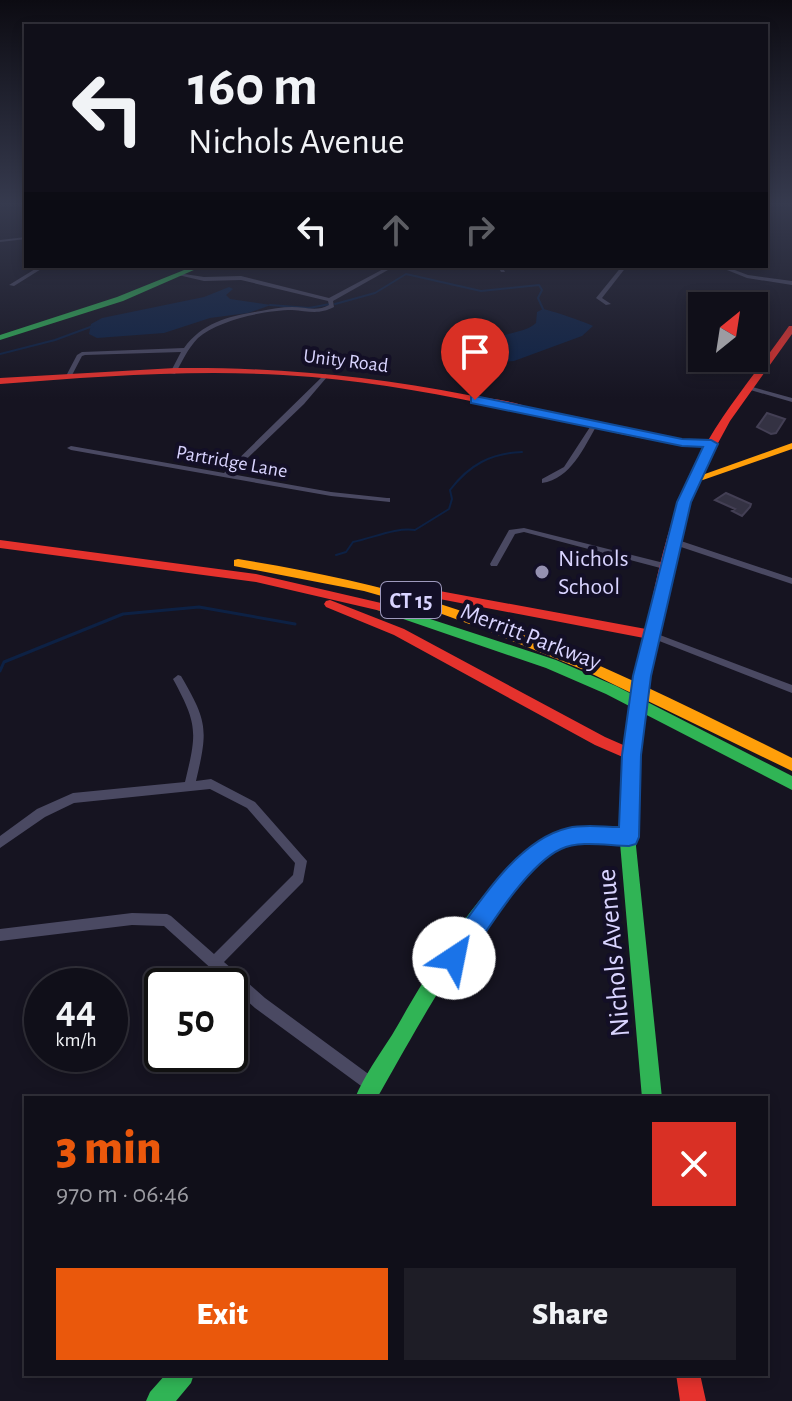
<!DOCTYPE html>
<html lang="en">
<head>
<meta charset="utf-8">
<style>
	:root { --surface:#100f19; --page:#1e1d26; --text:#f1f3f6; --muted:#9c9ca2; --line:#302f38; --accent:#ea580c }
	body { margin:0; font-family:"Alegreya Sans",sans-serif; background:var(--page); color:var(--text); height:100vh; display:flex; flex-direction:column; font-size:30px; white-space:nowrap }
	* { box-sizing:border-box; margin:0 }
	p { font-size:26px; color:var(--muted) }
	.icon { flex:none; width:44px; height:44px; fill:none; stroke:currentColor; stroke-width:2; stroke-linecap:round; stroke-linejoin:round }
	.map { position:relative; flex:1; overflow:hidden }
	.sheet { position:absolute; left:24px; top:1096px; width:744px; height:280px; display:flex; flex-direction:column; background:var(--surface); border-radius:0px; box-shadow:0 4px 12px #0003,0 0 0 2px var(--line) }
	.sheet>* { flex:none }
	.banner { position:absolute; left:24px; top:24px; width:744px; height:244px; border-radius:0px; box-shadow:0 4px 12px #0003,0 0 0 2px var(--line); background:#100f19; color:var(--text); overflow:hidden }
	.needle { width:52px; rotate:30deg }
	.buttons { position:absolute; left:688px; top:292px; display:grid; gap:16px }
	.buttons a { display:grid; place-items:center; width:80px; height:80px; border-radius:0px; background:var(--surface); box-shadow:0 4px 12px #0003,0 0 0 2px var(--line); font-size:40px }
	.speed { position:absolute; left:24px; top:968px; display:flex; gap:16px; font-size:40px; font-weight:700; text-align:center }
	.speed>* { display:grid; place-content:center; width:104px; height:104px; border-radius:50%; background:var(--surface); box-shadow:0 4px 12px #0003,0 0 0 2px var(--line); line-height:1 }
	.speed small { font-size:20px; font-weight:400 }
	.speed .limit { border:4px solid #111; border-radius:12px; background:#fff; color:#111 }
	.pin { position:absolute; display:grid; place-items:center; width:68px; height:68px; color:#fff; margin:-82px -34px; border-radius:50% 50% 50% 0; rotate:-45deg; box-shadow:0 0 8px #0007 }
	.pin .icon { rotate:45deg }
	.me { position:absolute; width:88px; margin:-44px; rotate:34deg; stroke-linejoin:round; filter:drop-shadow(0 0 6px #0008) }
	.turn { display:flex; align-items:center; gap:28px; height:168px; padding:0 32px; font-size:36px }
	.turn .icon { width:104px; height:104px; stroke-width:2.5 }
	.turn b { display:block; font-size:56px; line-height:68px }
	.lanes { display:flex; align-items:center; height:76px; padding:0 32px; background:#0003; justify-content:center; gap:40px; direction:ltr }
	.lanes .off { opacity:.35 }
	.round { display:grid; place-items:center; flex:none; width:84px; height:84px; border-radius:0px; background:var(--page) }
	.summary { display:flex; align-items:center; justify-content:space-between; height:136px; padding:0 32px }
	h1 { font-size:48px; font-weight:800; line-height:60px; color:var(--accent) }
	.button { display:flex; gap:16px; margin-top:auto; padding:16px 32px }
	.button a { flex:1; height:92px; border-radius:0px; background:var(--accent); color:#fff; font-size:32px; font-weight:800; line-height:92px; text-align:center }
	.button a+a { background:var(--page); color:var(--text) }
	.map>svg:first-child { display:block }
	.water { fill:#0d2144 }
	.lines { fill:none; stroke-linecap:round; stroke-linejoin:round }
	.stream-far1 { stroke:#0d2144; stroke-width:2 }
	.stream { stroke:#0d2144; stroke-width:3 }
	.building { fill:#343243; stroke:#433f54; stroke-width:2 }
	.street { fill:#4a4962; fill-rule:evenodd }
	.fast { fill:#30b455; fill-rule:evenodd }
	.slow { fill:#ff9f0a; fill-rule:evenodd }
	.jam { fill:#e5322d; fill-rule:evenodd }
	.jam-bridge { stroke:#e5322d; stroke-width:14 }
	.route { fill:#1a73e8; stroke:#114b97; stroke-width:2 }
	.poi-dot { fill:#9591b1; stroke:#130f26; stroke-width:3 }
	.labels { text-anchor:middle; stroke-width:8; stroke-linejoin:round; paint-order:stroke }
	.far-street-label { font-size:20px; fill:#d9d4ff; stroke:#130f26 }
	.shield { fill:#130f26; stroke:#9e99be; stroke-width:2 }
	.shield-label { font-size:22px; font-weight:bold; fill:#d9d4ff }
	.poi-label { font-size:24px; fill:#d9d4ff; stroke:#130f26; text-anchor:start }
	.street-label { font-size:24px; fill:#d9d4ff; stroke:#130f26 }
	.near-street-label { font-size:28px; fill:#d9d4ff; stroke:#130f26 }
</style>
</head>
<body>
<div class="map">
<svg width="792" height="1401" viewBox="0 0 792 1401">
	<rect width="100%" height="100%" fill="#161421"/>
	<path class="water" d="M229 287 233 289 226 295 230 299 271 305 248 313 210 318 164 333 97 338 89 334 91 324 102 318 204 297Z
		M543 309C547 309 591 324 593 326L582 336 514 361 503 362 489 353 487 346C500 330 521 336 536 323L537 312Z"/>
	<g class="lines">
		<path class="stream-far1" d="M335 304 375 293 406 274 481 291 539 285 542 290 538 298 543 309
			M270 305 309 308 330 304
			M0 354 55 340 93 326
			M336 555 346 552 353 542C373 538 396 527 415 530L449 509 452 499 450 490C469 465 491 453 522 452"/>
		<path class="stream" d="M0 671 4 662 123 614 199 607 295 624"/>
	</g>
	<path class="building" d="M767 413 785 419 776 433 771 434 757 427Z
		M726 493 751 504 750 507 742 516 732 511 735 509 715 500Z"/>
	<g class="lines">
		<path class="street" d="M26 237V239L0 242V240Z
			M40 266H46L14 286 9 285Z
			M389 266H395L333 301 334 307C319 315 308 311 292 310 266 310 218 320 198 338 188 348 182 362 175 374L170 373 181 352 85 355 82 356 71 377 66 376 77 355 82 352 184 348C203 322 230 316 261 311 271 309 282 307 292 307 306 307 317 312 329 305L328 301 241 280 204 281 178 275V273L204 277 241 276 329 298Z
			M498 266H502L505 272H501Z
			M622 266H627L602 298 611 304 606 305 596 298Z
			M717 266H724L748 275 792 281V285L747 278Z
			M325 374 327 375V377L304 404 231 474 331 492 387 498H390V502L331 496 71 450 67 448 71 446 224 473Z
			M749 386 792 398V402L747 389V387Z
			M592 424 597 425C584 447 571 479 542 483V479L564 467Z
			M524 528 668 564 672 567 668 570 524 532 515 534 497 566H491L490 564 509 530Z
			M675 539 792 578V584L672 544V540Z
			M652 632 792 685V693L649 637 647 635Z
			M178 675 181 676C208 722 208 730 196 781L211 779 255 802 307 861 303 882 224 962 265 998 378 1081 380 1086 378 1091 373 1093 368 1091 255 1008 164 926 132 925 0 941V929L132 913 167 914 171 916 214 954 293 875 295 863 247 808 210 789 74 803 45 817 0 848V836L37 809 73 793 185 782C197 732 198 725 173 679Z"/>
		<path class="fast" d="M194 266H203L123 301 0 340V335L117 297Z
			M381 603 556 660 616 686 792 776V790L606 694 546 668 377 610 375 607 377 604Z
			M636 712 641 714 643 718 636 846 662 1098H642L620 843C603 842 582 838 565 845 497 874 415 1033 377 1098H355C364 1076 379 1055 392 1035 430 970 483 875 550 837 572 824 597 827 621 829L629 718 631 714Z
			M166 1374H194L191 1383 176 1401H146L150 1392Z"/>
		<path class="slow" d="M529 407 682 439 711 441 716 444C698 455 555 419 526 412L524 410Z
			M792 443V449L697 482H689L688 480Z
			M238 559C306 570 374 584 440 604 562 643 677 701 792 758V771L586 671 483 629 431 610 364 591 234 566V560Z"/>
		<path class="jam" d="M789 326H792V334L730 421 698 480 679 534 647 680 642 681 635 676 644 638 403 592 401 589 403 586 407 585 646 629C658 569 671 507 701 453 725 408 760 368 789 326Z
			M175 368C275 367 371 376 468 395 488 399 516 400 534 410L529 413C457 398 385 383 312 377 208 368 104 376 0 384V378Z
			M0 540 256 574 381 603 387 607 381 611 256 582 0 548Z
			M330 600 404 629 605 737 637 751 639 755 637 759 632 761 595 745 394 635 326 607 324 604 326 601Z
			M676 1374H700L706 1401H680Z"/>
		<path class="jam-bridge" d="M636 718 642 676"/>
	</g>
	<linearGradient id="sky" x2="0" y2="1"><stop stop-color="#0c0b12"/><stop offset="0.51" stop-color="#363a4e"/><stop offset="1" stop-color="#363a4e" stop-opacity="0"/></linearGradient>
	<rect width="792" height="399" fill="url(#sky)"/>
	<path class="route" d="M475 396 682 439 711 440 718 444 691 502 651 676 641 755 639 837 636 844 629 846C609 846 580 840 561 849 526 865 485 934 463 966L454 969 446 966 442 958 446 949C476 907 516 840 568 828 584 824 603 827 619 827L622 755 633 676 677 502 703 447 682 446 471 403V397Z"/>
	<circle class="poi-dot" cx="542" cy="572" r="8"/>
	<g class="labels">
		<g class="far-street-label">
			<text transform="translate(346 360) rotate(7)" y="7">Unity Road</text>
			<text transform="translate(232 461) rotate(10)" y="7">Partridge Lane</text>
		</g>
		<rect class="shield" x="381" y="582" width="60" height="36" rx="6"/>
		<g class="shield-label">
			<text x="411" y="608">CT 15</text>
		</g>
		<g class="poi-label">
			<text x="558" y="566">Nichols<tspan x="558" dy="28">School</tspan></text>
		</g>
		<g class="street-label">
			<text transform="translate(531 636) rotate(21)" y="8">Merritt Parkway</text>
		</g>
		<g class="near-street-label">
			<text transform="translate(612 953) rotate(-95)" y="10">Nichols Avenue</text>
		</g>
	</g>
</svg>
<div class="buttons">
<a><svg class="needle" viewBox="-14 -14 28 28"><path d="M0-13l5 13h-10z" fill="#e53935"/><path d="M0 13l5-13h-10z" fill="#9c9ca2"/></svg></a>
</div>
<div class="speed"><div>44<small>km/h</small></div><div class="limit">50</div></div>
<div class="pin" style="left:475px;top:400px;background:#d93025"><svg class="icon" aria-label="arrive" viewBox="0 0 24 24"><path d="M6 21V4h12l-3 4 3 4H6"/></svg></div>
<svg class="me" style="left:454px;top:958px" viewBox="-20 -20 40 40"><circle r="19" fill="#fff"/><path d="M0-13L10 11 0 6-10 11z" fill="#1a73e8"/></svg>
<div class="banner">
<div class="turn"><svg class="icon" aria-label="left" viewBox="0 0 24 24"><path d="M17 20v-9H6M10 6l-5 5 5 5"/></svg><div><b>160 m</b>Nichols Avenue</div></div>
<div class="lanes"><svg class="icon" aria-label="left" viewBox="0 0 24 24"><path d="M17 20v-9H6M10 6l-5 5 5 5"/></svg><svg class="icon off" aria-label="ahead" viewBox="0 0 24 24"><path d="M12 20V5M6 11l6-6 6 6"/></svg><svg class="icon off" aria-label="right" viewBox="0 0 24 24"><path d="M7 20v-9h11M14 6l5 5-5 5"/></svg></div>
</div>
<section class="sheet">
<div class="summary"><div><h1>3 min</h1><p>970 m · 06:46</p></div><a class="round" style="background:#d93025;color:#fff"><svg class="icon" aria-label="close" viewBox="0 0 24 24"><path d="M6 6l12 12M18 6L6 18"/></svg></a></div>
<div class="button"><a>Exit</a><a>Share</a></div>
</section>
</div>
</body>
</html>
